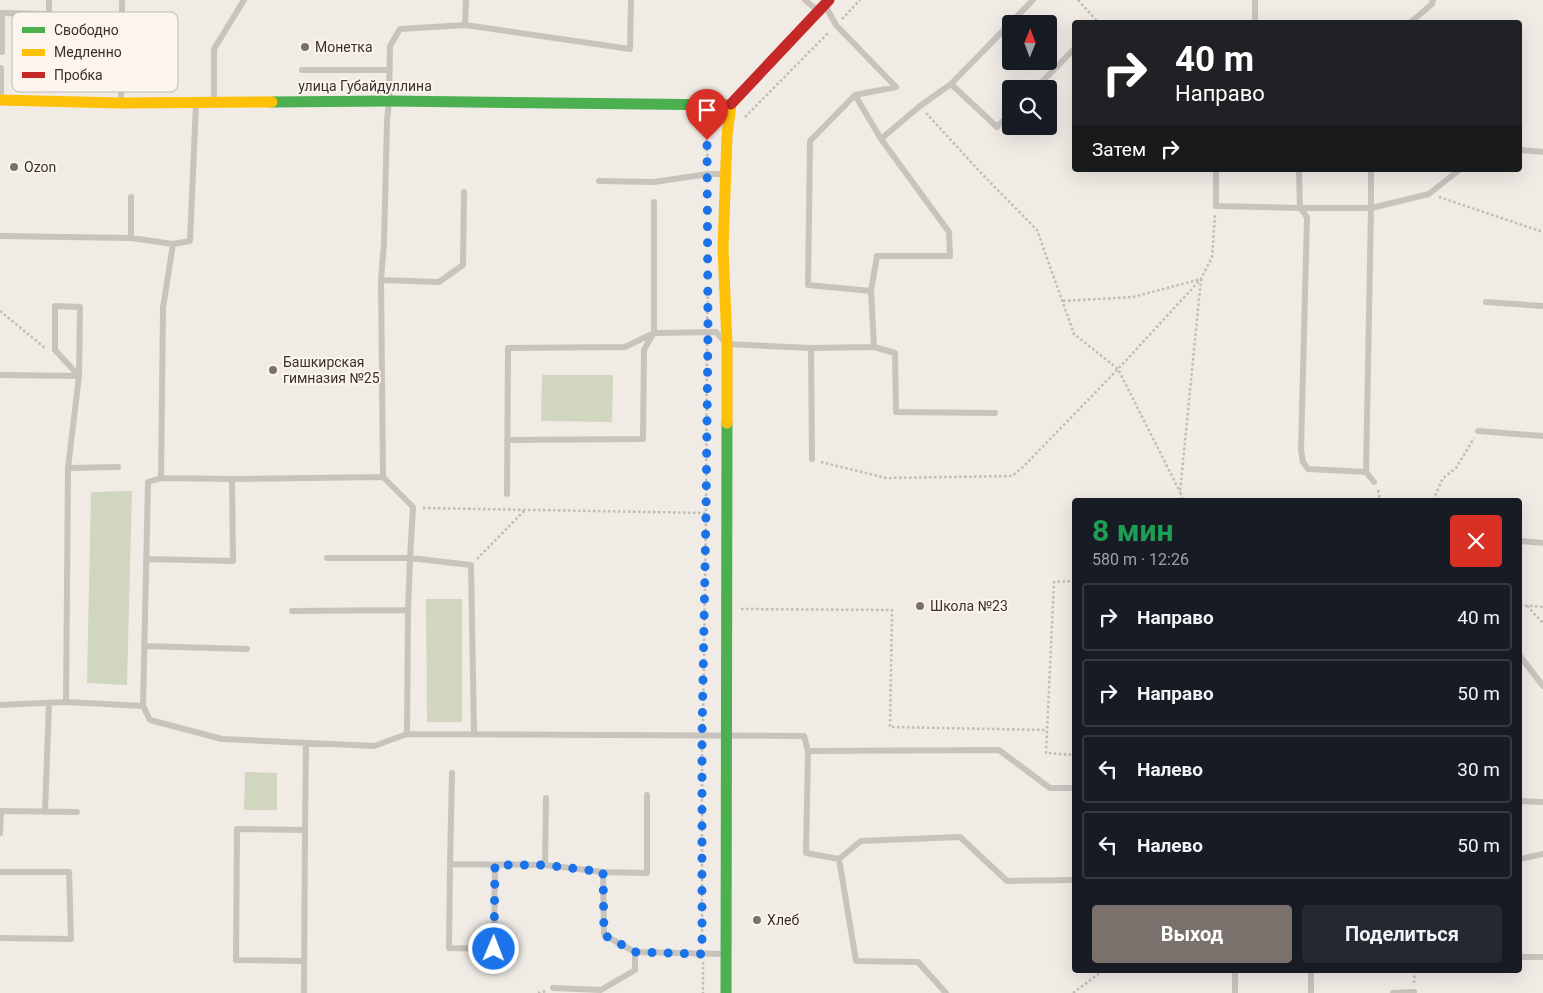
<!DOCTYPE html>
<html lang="ru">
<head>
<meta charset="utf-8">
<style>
	:root { --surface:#171b24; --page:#242831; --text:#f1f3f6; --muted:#9ea1a6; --line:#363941; --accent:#7a716c }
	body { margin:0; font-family:Roboto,sans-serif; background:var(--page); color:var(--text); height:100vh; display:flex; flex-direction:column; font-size:19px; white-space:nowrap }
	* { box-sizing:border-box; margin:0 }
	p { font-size:16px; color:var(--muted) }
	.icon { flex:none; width:28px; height:28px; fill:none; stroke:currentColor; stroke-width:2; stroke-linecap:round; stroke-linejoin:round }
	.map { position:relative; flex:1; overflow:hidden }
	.sheet { position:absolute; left:1072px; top:498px; width:450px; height:475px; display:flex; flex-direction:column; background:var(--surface); border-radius:5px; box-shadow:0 5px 20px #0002 }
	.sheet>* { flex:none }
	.banner { position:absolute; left:1072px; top:20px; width:450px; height:152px; border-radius:5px; box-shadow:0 5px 20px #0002; background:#202124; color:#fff; overflow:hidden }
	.needle { width:32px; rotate:1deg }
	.buttons { position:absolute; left:1002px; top:15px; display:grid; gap:10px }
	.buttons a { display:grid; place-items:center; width:55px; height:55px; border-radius:5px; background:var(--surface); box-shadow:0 5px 20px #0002; font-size:25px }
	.pin { position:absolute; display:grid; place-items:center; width:42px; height:42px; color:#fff; margin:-51px -21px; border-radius:50% 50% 50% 0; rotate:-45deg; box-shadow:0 0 5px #0007 }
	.pin .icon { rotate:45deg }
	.me { position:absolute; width:55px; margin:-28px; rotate:1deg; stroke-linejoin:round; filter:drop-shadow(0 0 4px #0008) }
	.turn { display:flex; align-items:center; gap:18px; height:105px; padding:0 20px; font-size:22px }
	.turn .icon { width:65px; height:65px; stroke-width:2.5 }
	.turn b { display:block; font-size:35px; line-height:42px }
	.then { display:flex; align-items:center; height:48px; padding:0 20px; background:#0003; gap:10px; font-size:19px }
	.round { display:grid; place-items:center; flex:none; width:52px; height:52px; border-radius:5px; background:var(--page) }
	.summary { display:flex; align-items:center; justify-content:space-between; height:85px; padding:0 20px }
	h1 { font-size:30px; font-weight:700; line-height:38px; color:#1e9e55 }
	.button { display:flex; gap:10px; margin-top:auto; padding:10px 20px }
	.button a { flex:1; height:58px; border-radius:5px; background:var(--accent); color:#fff; font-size:20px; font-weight:700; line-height:58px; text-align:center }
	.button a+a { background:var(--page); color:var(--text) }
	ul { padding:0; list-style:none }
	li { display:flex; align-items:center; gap:15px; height:68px; margin:0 10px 8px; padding:0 10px; border:2px solid var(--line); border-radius:5px }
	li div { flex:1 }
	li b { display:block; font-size:19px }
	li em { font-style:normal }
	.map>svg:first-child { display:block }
	.green { fill:#d1d6bf }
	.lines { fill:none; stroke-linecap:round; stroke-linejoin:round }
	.path { stroke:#c2bbb6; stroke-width:2.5; stroke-dasharray:2.5 2.5; stroke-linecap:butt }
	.lane { stroke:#c9c3be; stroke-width:6 }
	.fast { stroke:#4caf50; stroke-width:11 }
	.slow { stroke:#ffc107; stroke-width:11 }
	.jam { stroke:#c62828; stroke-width:11 }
	.route { stroke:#1a73e8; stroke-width:9; stroke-dasharray:0 16.2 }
	.poi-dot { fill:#7a716c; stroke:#fbf5ee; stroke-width:2 }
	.labels { text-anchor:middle; stroke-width:4; stroke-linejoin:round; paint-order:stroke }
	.poi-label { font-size:14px; fill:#3b302b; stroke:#fbf5ee; text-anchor:start }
	.street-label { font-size:14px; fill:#3b302b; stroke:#fbf5ee }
	.key { fill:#fbf5ee; stroke:#c1bab4; stroke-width:1 }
	.key-label { font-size:14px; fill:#3b302b }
</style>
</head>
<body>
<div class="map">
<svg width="1543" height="993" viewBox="0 0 1543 993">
	<rect width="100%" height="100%" fill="#f0ebe5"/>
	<path class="green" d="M542 375H613L612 422 541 421Z
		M132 491 127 685 87 683 91 492Z
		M426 599H462V722H427Z
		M245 772 277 773V810H244Z"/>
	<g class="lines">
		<path class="path" d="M1078 0 1098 22
			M842 19 860 0
			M926 113 982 174 1037 230 1074 334 1118 369 1180 492
			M745 117 829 32
			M705 119 708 166
			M1439 197 1543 232
			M1063 301 1133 297 1201 279 1180 492 1183 500
			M0 311 45 348
			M707 324 708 289
			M821 462 886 478 1012 476 1024 466 1118 369 1201 279 1212 257 1215 215
			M1378 490 1380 500
			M1433 500 1443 478 1456 468 1474 438
			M423 508 706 513
			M477 559 524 511
			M1075 581 1054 582 1046 753 1075 755
			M1520 605 1543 607
			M1527 606 1543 623
			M741 609 892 610 890 727 1046 730
			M703 726 706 513 707 342
			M702 744V944
			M703 962V993
			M1414 983 1415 970
			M538 993 546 991
			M1073 993 1104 970"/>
		<path class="lane" d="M805 0 817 10
			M1255 0V22
			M826 7 836 25 896 87 855 95
			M0 13 49 14V0
			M1411 22 1432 4 1433 0
			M465 25 630 49 631 0
			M2 52V13
			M302 70H390
			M951 84 997 127 1011 113
			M1035 89 1075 48
			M1 97V68
			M214 100V49L244 0
			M121 101 122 0
			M881 139 920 106 951 84 1033 0
			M1520 150 1543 152
			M1216 170V206L1300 208 1299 170
			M1371 170V208L1429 194 1459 170
			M599 181 654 182 708 174H725
			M131 197V238L173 244 163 308 161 478
			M654 202V333L716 332 727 344 811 348 812 459
			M0 236 131 238
			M173 244 190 241 196 104
			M381 280 439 282 463 265 464 192
			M871 291 877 256H950L949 232 881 139 855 95 810 141 808 285 871 291 874 347
			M1486 302 1543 306
			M811 348 874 347 895 353 896 412 995 413
			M0 375 79 376
			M1478 431 1543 436
			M507 440 643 439 644 350 653 334
			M68 468 118 467
			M1366 472 1308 469 1303 462 1301 450 1307 217 1300 208H1371L1366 472 1374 482
			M507 494 508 348 625 347 654 333
			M1520 541 1543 543
			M327 558H410L413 507 383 477
			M146 559 233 561 232 479
			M292 611 408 610
			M144 646 247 649
			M1520 656 1543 686
			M66 702 68 468 79 376 80 307 55 306V350L79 376
			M0 705 66 702 143 706 150 720 222 739 374 746 407 734 804 736 808 751 999 750 1050 788H1075
			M143 706 148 482 161 478 232 479 383 477 381 280 384 243 387 121 389 101 390 46 400 29 465 25 466 0
			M407 734 408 610 410 558 471 565 474 734
			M808 751 806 853 839 859 856 961 918 962 946 993
			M452 773 450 864 545 865 603 872
			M1520 801 1543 802
			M45 812 49 703
			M305 830 306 743
			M0 833 1 811 77 812
			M839 859 861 841 960 837 1007 881 1075 880
			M1520 859 1543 854
			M450 864 449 948 494 949 495 865
			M545 865 546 798
			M0 872H69L71 939 0 938
			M635 952 604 935 603 872 647 873V795
			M1520 957H1543
			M1235 970V993
			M553 988 601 990 635 970V952L724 954
			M304 993 305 830 237 829 236 960 304 961
			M1311 993V970
			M1393 993 1414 992"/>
		<path class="fast" d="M272 102 389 101 730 105
			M726 993 727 423"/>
		<path class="slow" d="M0 100 121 103 272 102
			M727 423V344L723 248 727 135 731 104"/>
		<path class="jam" d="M731 104 829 0"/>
	</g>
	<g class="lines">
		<path class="route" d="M494 949 495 865H545L603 872 604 935 635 952 702 954V735L706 513 708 331 707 140"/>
	</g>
	<g class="poi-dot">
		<circle cx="305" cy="47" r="5"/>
		<circle cx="14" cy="167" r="5"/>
		<circle cx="273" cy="370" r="5"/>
		<circle cx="920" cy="606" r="5"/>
		<circle cx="757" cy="920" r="5"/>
	</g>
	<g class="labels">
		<g class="poi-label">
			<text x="315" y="52">Монетка</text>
			<text x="24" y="172">Ozon</text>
			<text x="283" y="367">Башкирская<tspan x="283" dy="16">гимназия №25</tspan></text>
			<text x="930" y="611">Школа №23</text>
			<text x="767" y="925">Хлеб</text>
		</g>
		<g class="street-label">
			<text x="365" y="91">улица Губайдуллина</text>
		</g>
	</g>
	<rect x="12" y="12" width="166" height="80" rx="8" class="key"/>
	<rect x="22" y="27" width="23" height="6" fill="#4caf50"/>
	<rect x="22" y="49" width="23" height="7" fill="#ffc107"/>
	<rect x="22" y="72" width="23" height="6" fill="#c62828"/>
	<g class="key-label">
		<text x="54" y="35">Свободно</text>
		<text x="54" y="57">Медленно</text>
		<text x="54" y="80">Пробка</text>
	</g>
</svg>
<div class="buttons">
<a><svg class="needle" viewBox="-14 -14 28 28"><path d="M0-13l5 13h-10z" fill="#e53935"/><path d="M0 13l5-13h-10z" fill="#9ea1a6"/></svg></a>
<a><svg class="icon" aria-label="search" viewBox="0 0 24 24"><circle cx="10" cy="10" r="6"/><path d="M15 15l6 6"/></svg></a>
</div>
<div class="pin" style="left:707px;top:140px;background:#d93025"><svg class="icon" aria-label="arrive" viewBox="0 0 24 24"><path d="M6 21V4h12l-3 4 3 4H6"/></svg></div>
<svg class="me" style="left:494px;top:949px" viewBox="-20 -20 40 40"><circle r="17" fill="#1a73e8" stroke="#fff" stroke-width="3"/><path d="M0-11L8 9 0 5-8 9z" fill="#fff"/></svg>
<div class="banner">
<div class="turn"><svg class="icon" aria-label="right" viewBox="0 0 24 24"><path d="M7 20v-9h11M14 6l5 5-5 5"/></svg><div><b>40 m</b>Направо</div></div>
<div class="then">Затем<svg class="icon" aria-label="right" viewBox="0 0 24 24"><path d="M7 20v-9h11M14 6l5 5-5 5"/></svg></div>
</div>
<section class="sheet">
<div class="summary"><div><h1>8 мин</h1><p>580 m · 12:26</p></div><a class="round" style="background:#d93025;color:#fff"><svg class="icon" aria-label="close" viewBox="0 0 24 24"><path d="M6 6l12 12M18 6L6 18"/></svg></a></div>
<ul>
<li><svg class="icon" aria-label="right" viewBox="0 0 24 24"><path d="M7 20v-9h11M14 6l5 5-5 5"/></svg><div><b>Направо</b></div><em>40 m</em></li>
<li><svg class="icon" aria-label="right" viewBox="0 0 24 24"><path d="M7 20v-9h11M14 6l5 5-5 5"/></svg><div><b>Направо</b></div><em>50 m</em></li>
<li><svg class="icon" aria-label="left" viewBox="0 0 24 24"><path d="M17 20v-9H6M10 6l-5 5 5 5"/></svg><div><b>Налево</b></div><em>30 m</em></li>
<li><svg class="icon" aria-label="left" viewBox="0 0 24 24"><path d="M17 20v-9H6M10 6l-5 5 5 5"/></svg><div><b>Налево</b></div><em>50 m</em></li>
</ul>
<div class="button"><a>Выход</a><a>Поделиться</a></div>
</section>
</div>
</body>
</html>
